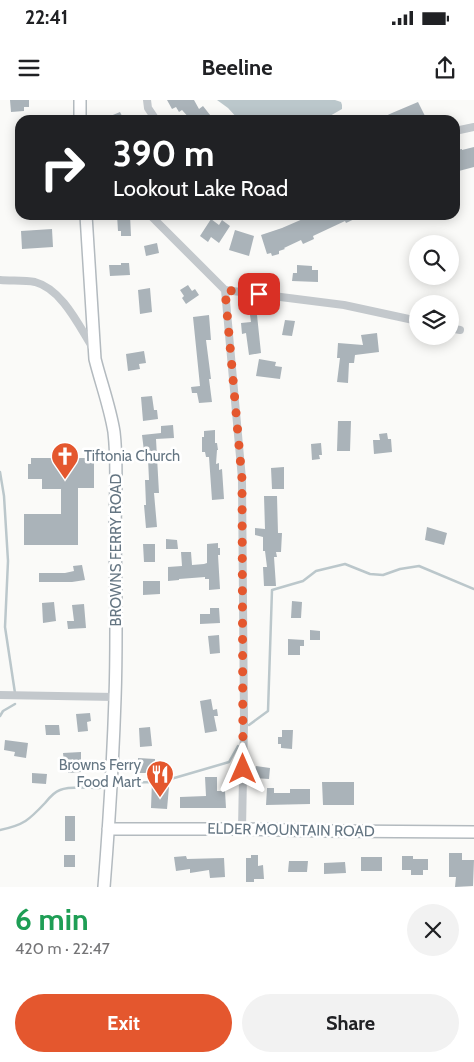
<!DOCTYPE html>
<html lang="en">
<head>
<meta charset="utf-8">
<style>
	:root { --surface:#fff; --page:#f2f2f2; --text:#202124; --muted:#757577; --accent:#e4572e }
	body { margin:0; font-family:Cabin,sans-serif; background:var(--page); color:var(--text); height:100vh; display:flex; flex-direction:column; font-size:19px; white-space:nowrap }
	* { box-sizing:border-box; margin:0 }
	p { font-size:16px; color:var(--muted) }
	.icon { flex:none; width:28px; height:28px; fill:none; stroke:currentColor; stroke-width:2; stroke-linecap:round; stroke-linejoin:round }
	.map { position:relative; height:787px; overflow:hidden }
	.drawer { display:flex; flex-direction:column; background:var(--surface); flex:1 }
	.drawer>* { flex:none }
	.banner { position:absolute; left:15px; top:15px; width:445px; height:105px; border-radius:15px; box-shadow:0 2px 12px #0003; background:#202124; color:#fff; overflow:hidden }
	.tools { position:absolute; left:409px; top:135px; display:grid; gap:10px }
	.tools a { display:grid; place-items:center; width:50px; height:50px; border-radius:50%; background:var(--surface); box-shadow:0 2px 12px #0003; font-size:25px }
	.pin { position:absolute; display:grid; place-items:center; width:42px; height:42px; color:#fff; margin:-21px; border-radius:10px; box-shadow:0 2px 8px #0006 }
	.me { position:absolute; width:55px; margin:-28px; rotate:0deg; stroke-linejoin:round; filter:drop-shadow(0 0 4px #0008) }
	.turn { display:flex; align-items:center; gap:18px; height:105px; padding:0 15px; font-size:22px }
	.turn .icon { width:65px; height:65px; stroke-width:2.5 }
	.turn b { display:block; font-size:35px; line-height:42px }
	.round { display:grid; place-items:center; flex:none; width:52px; height:52px; border-radius:26px; background:var(--page) }
	.headline { display:flex; align-items:center; justify-content:space-between; height:85px; padding:0 15px }
	h1 { font-size:30px; font-weight:800; line-height:38px; color:#1e9e55 }
	.cta { display:flex; gap:10px; margin-top:auto; padding:10px 15px }
	.cta a { flex:1; height:58px; border-radius:30px; background:var(--accent); color:#fff; font-size:20px; font-weight:800; line-height:58px; text-align:center }
	.cta a+a { background:var(--page); color:var(--text) }
	.status { display:flex; justify-content:space-between; align-items:center; height:35px; padding:0 25px; background:var(--surface); direction:ltr }
	.status svg { height:14px; fill:currentColor }
	header { display:flex; justify-content:space-between; align-items:center; height:65px; padding:0 15px; background:var(--surface); font-size:22px; font-weight:800 }
	.map>svg:first-child { display:block }
	.water { fill:#bbc7cb }
	.lines { fill:none; stroke-linecap:round; stroke-linejoin:round }
	.stream { stroke:#bbc7cb; stroke-width:2.5 }
	.building { fill:#aab3b9 }
	.secondary-casing { stroke:#b3babf; stroke-width:14 }
	.street { stroke:#c3c8cc; stroke-width:8 }
	.secondary { stroke:#fff; stroke-width:11 }
	.route { stroke:#e4572e; stroke-width:9; stroke-dasharray:0 16.2 }
	.labels { text-anchor:middle; stroke-width:5; stroke-linejoin:round; paint-order:stroke }
	.poi-label { font-size:15px; fill:#657683; stroke:#fff; text-anchor:start }
	.street-label { font-size:15px; fill:#657683; stroke:#fff }
</style>
</head>
<body>
<div class="status"><b>22:41</b><svg viewBox="0 0 49 12"><path d="M0 12V9h3v3zM5 12V6h3v6zM10 12V3h3v9zM15 12V0h3v12zM26 1h20v11H26zM47 4h2v5h-2z"/></svg></div>
<header><svg class="icon" aria-label="menu" viewBox="0 0 24 24"><path d="M4 6h16M4 12h16M4 18h16"/></svg>Beeline<svg class="icon" aria-label="share" viewBox="0 0 24 24"><path d="M12 15V3M7 8l5-5 5 5M5 13v7h14v-7"/></svg></header>
<div class="map">
<svg width="474" height="787" viewBox="0 0 474 787">
	<rect width="100%" height="100%" fill="#fafaf8"/>
	<path class="water" d="M217 0H335L341 2 342 5V9L323 20H239L228 8Z"/>
	<g class="lines">
		<path class="stream" d="M0 372 4 396 8 461 5 527 15 593
			M0 616 3 611 15 604
			M249 625 268 611 272 490 303 481 316 471 345 464 370 474 383 475 400 469 419 466 474 489
			M164 681 229 662 238 646
			M118 683 154 682
			M0 730C24 725 29 720 45 703 49 698 54 692 60 690 70 686 88 688 99 688L103 687"/>
	</g>
	<path class="building" d="M10 0H29V7H24V11L11 12Z
		M167 0H194L199 9 203 6 214 20H191L182 10 179 12 176 7 172 9Z
		M418 2 427 20H377L392 13Z
		M120 12 124 20H101Z
		M474 47V67L455 72V50L462 49V50Z
		M117 115H130L131 136H121V131H118Z
		M312 115H363L346 123 345 121 313 136 314 139 303 144 301 140 284 148 285 149 279 151V154L272 156 271 153 267 154 261 135 282 128Z
		M211 119 219 125 222 120 230 126 219 143 211 137 208 142 200 136Z
		M52 129 53 147 22 149 21 131Z
		M235 130 254 136 249 156 229 150Z
		M157 143 159 153 146 156 144 146Z
		M121 163H129L130 175 110 176 109 165H121Z
		M297 165 312 166V170H318V182L292 181 293 173H297Z
		M188 185 192 191 195 189 199 195 186 204 182 198 184 196 180 190Z
		M150 188 152 212 140 214 138 190Z
		M209 215 211 240H206L211 279H209L212 302 199 303 197 293H192L191 287 200 286 193 217Z
		M250 215H257L261 253 249 255 246 233 242 234 241 223 251 222Z
		M285 220 295 221 292 236 282 235Z
		M377 233 379 252 355 255 354 263H349L348 283 337 282 340 258H337L338 243 363 245 361 235Z
		M144 251 146 263 139 264 140 269 128 271 126 254Z
		M259 259 276 262 275 266 282 267 280 279 256 276Z
		M152 296 154 310H157L158 319 143 321 141 297Z
		M338 321H351L350 351H337Z
		M173 325 174 338 156 339 159 393H154L157 427 146 428 144 405H146L145 380H149L148 359H145L142 335 161 333V326Z
		M215 330V343H217L218 350H217L216 364 219 363V370L222 369 224 399 212 400 209 357H206L205 352H202V337H204V331Z
		M387 333 388 339H391L392 352 374 354 373 340H380L379 334Z
		M321 343 322 355H319L320 359 312 360 311 344Z
		M31 358H94V388H78V445H24V414H61V389H42V379H28V364H31Z
		M284 367V389H272L271 368Z
		M264 396H277L278 433H282L281 452H276L277 457H274L276 486H264L263 467H267L265 451H263V437L255 435V428L265 429Z
		M427 427 447 433 444 445 425 440Z
		M166 439 177 440 178 449H166Z
		M218 443V448H220V455H218L220 489 209 490V479H205V477L179 479V480L168 481V467L182 466 181 452H191L192 465 204 464 207 463V444Z
		M143 444H155V462H144Z
		M82 465 85 480 72 482H39V473H65L74 471 73 466Z
		M143 481H160V494L143 495Z
		M292 501 302 502 301 518H291Z
		M54 502 56 521 43 523 42 503Z
		M84 504 86 528 68 529 67 521H74L72 505Z
		M210 508H219L220 523 200 524V514H210Z
		M310 530 320 531V540H310Z
		M219 535 220 553 210 554 208 536Z
		M288 539 304 540V546H300V555H288Z
		M211 599 213 610 217 609 218 616H214L217 631 205 633 200 601Z
		M90 613 91 621 87 622 88 631 78 632 76 614Z
		M45 625H59L60 635H46Z
		M150 627 152 646 140 647 139 628Z
		M282 630H293L292 649 281 648V644H278V637H282Z
		M5 640 28 643 26 658 14 656 15 652 4 650Z
		M81 652V672L68 673V662H64L63 653Z
		M138 658 155 659V666H167L166 687H169L167 709 151 708 152 681 149 680V673H139L140 668H138Z
		M256 666 270 668 269 679 254 678Z
		M32 673 47 674 46 684 32 683Z
		M205 677H217V691H225L226 708H180V697L206 696Z
		M322 682H354V705H323Z
		M267 688H274V693H290V689H310V704L266 705Z
		M65 716H75V741H65Z
		M449 753H462V760H474L473 786 455 787 456 777H449Z
		M64 755H75V767H64Z
		M251 755H258V766L263 765 264 779H254V782H246V758H251Z
		M186 756 187 759 224 758 225 777 210 778 209 770 190 773V769L176 771 174 757Z
		M402 756H413V759H428V770H423V775H411V770H402Z
		M361 757H382V771H361Z
		M289 761H308L307 772H288Z
		M345 762 346 773 324 774V763Z"/>
	<g class="lines">
		<g class="secondary-casing">
			<path id="secondary" d="M80 0V20
				M86 115 95 259C101 283 110 307 114 332 118 366 115 400 115 434 116 489 117 543 115 598 113 661 109 724 104 787
				M108 729H242L323 731 474 732"/>
		</g>
		<path class="street" d="M147 0 148 8 156 20
			M455 31 474 27
			M150 115 225 190 344 205 418 221
			M0 180C11 181 24 180 35 182 62 189 79 226 93 248
			M225 190 242 379 244 623 242 729
			M450 228 460 230
			M0 595 115 597"/>
		<use href="#secondary" class="secondary"/>
	</g>
	<g class="lines">
		<path class="route" d="M243 669 242 379 225 190 259 194"/>
	</g>
	<defs>
		<g id="church-pin" transform="scale(1.4375)"><path d="M0 17L-7.5 6A9.5 9.5 0 1 1 7.5 6Z" fill="#e4572e" stroke="#fff"/><path d="M-1.2-6h2.4v3.5h3.3v2.4h-3.3V6h-2.4V-.1h-3.3v-2.4h3.3Z" fill="#fff"/></g>
		<g id="restaurant-pin" transform="scale(1.4375)"><path d="M0 17L-7.5 6A9.5 9.5 0 1 1 7.5 6Z" fill="#e4572e" stroke="#fff"/><path d="M-5-6h1v4h1v-4h1v4h1v-4h1v5L-1.5 .5V6h-2V.5L-5-1ZM5-6V6H3V1.5H1.5Q1.5-4 5-6Z" fill="#fff"/></g>
	</defs>
	<g fill-rule="evenodd">
		<use href="#church-pin" x="65" y="356"/>
		<use href="#restaurant-pin" x="160" y="674"/>
	</g>
	<g class="labels">
		<g class="poi-label">
			<text x="84" y="361">Tiftonia Church</text>
			<text x="141" y="670" text-anchor="end">Browns Ferry<tspan x="141" dy="17">Food Mart</tspan></text>
		</g>
		<g class="street-label">
			<text transform="translate(116 450) rotate(-90)" y="5">BROWNS FERRY ROAD</text>
			<text transform="translate(291 730) rotate(1)" y="5">ELDER MOUNTAIN ROAD</text>
		</g>
	</g>
</svg>
<div class="tools">
<a><svg class="icon" aria-label="search" viewBox="0 0 24 24"><circle cx="10" cy="10" r="6"/><path d="M15 15l6 6"/></svg></a>
<a><svg class="icon" aria-label="layers" viewBox="0 0 24 24"><path d="M12 4l9 5-9 5-9-5zM3 14l9 5 9-5"/></svg></a>
</div>
<div class="pin" style="left:259px;top:194px;background:#d93025"><svg class="icon" aria-label="arrive" viewBox="0 0 24 24"><path d="M6 21V4h12l-3 4 3 4H6"/></svg></div>
<svg class="me" style="left:243px;top:669px" viewBox="-20 -20 40 40"><path d="M0-17L14 15 0 8-14 15z" fill="#e4572e" stroke="#fff" stroke-width="4"/></svg>
<div class="banner">
<div class="turn"><svg class="icon" aria-label="right" viewBox="0 0 24 24"><path d="M7 20v-9h11M14 6l5 5-5 5"/></svg><div><b>390 m</b>Lookout Lake Road</div></div>
</div>
</div>
<section class="drawer">
<div class="headline"><div><h1>6 min</h1><p>420 m · 22:47</p></div><a class="round"><svg class="icon" aria-label="close" viewBox="0 0 24 24"><path d="M6 6l12 12M18 6L6 18"/></svg></a></div>
<div class="cta"><a>Exit</a><a>Share</a></div>
</section>
</body>
</html>
